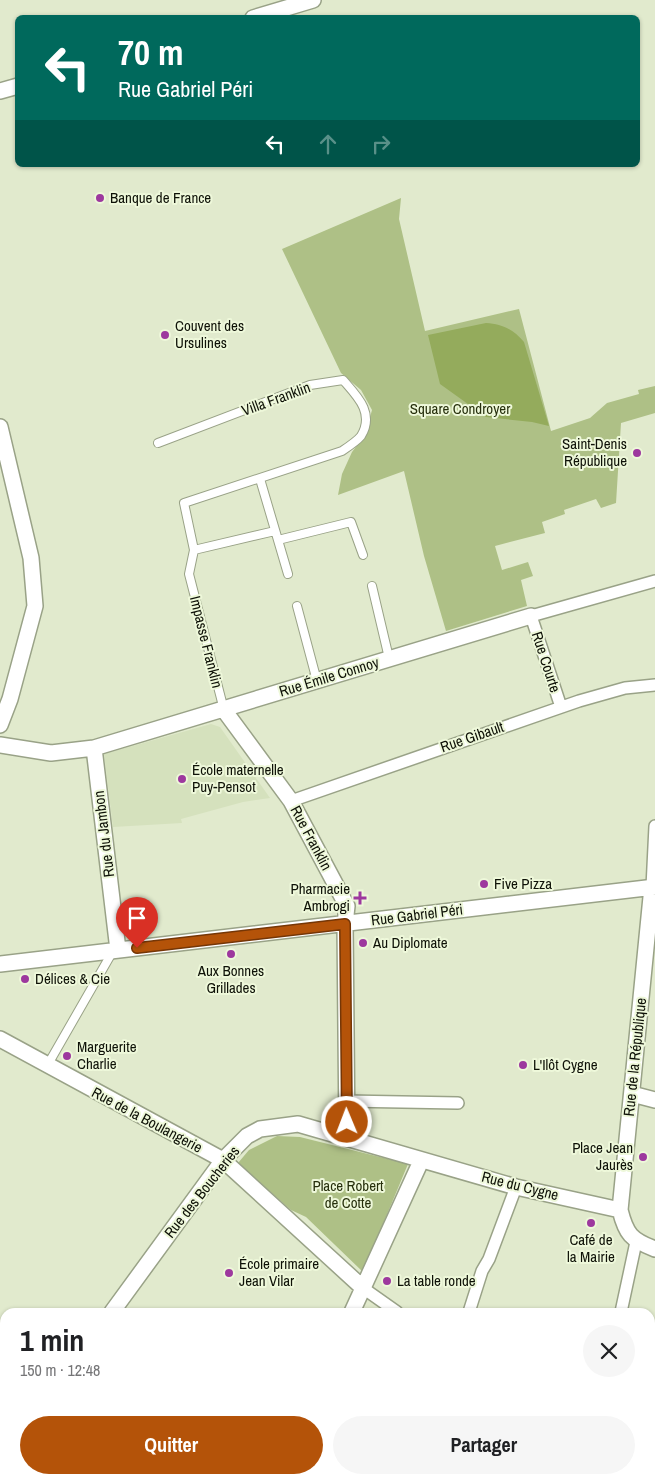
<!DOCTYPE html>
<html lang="fr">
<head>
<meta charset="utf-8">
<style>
	:root { --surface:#fff; --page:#f6f6f6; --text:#202124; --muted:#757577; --accent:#b45309 }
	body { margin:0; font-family:"Archivo Narrow",sans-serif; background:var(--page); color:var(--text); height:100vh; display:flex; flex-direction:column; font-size:19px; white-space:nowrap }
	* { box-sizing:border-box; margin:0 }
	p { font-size:16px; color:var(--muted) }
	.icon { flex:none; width:28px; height:28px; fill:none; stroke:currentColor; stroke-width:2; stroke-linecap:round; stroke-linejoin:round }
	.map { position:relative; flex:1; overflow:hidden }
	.details { position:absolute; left:0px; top:1308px; width:655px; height:176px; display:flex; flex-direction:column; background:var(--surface); border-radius:15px 15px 0 0; box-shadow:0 1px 4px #0004 }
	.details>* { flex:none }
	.guide { position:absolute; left:15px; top:15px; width:625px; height:152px; border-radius:8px; box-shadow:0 1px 4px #0004; background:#00695c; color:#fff; overflow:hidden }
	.pin { position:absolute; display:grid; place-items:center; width:42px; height:42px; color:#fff; margin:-51px -21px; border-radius:50% 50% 50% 0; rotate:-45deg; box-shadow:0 0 5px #0007 }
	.pin .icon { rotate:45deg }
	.me { position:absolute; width:55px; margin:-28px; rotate:359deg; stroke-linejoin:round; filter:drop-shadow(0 0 4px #0008) }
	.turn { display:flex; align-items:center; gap:18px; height:105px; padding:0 20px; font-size:22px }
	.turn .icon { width:65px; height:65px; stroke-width:2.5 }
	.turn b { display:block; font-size:35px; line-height:42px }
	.lanes { display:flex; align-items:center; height:48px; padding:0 20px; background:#0003; justify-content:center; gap:25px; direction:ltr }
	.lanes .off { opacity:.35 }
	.round { display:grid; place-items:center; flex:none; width:52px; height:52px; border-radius:26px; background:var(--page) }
	.overview { display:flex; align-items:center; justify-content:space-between; height:85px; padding:0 20px }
	h1 { font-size:30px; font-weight:700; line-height:38px }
	.primary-button { display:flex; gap:10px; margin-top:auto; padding:10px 20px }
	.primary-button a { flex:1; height:58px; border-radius:30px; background:var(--accent); color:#fff; font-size:20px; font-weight:700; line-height:58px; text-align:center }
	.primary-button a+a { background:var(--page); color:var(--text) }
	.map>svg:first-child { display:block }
	.built { fill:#d5e1bd }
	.green { fill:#aec086 }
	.forest { fill:#94ab5c }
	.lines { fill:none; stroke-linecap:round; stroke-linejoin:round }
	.service-casing { stroke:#99a287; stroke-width:10 }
	.pedestrian-casing { stroke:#99a287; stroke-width:14 }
	.minor-casing { stroke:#99a287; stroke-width:18 }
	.service { stroke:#fff; stroke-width:8 }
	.pedestrian { stroke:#fff; stroke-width:11 }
	.minor { stroke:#fff; stroke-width:15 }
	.route-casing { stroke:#753606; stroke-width:12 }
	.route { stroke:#b45309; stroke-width:9 }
	.poi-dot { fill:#9d389e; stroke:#eef8da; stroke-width:2 }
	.labels { text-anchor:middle; stroke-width:4; stroke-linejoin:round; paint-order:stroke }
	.poi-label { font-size:15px; fill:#0e1107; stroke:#eef8da; text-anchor:start }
	.street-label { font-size:15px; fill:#0e1107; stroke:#eef8da }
	.park-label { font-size:15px; fill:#262f0c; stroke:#eef8da }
</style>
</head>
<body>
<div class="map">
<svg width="655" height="1483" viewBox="0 0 655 1483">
	<rect width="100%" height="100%" fill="#e1eacd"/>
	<path class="built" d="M211 724 220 727 270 798 243 802 181 819 182 823 113 827 104 754Z
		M0 1454H5V1479H491V1483H0Z"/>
	<path class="green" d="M401 198 399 219 425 331 519 309 551 431 590 418 607 403 639 394 638 390 655 386V413L621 423 616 503 601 508 596 499 564 510 565 514 542 522 545 533 495 546 502 570 528 562 533 576 521 580 527 606 446 631 424 556 404 471 338 495 342 474 352 452 365 435 372 410 361 390 341 373 282 249Z
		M277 1136 300 1137 408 1164 363 1272 306 1217 291 1210 238 1163 249 1150Z
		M217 1479H288V1483H221Z
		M309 1479H333L335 1483H309Z
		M343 1479H381L376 1483H345Z"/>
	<path class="forest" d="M486 323C502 324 513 329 524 342L549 426 532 422 486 417 440 384 428 335Z"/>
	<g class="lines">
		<g class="service-casing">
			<path id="service" d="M158 443 310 385 343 380C357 396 375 413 361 436 357 441 348 447 342 451L184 503 194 550 189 574 224 710
				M260 479 288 574
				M278 540 351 522 363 555
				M194 550 275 531
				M372 586 389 658
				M297 606 317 681
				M47 1066 113 951"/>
		</g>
		<g class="pedestrian-casing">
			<path id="pedestrian" d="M561 707 531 616 655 581
				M291 801 579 701 625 688 655 685
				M652 887 655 826
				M346 1101 458 1103
				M363 1288 397 1312
				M469 1312 482 1271 489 1259 516 1187
				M621 1312 636 1242
				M650 1411 655 1412
				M650 1457 655 1458"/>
		</g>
		<g class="minor-casing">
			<path id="minor" d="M253 18 313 0
				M0 91 18 86
				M0 427 31 558 35 606 10 699 0 725
				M224 710 291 801 347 906 345 924 347 1138
				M0 745 51 753 94 748 531 616
				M94 748 118 950
				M652 887 620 1210C626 1234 631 1240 655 1249
				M0 964 655 887
				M0 1039 223 1160 363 1288
				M632 1094 655 1100
				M112 1312 223 1160 247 1136 260 1129 298 1124 516 1187 620 1210
				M352 1312 421 1161
				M0 1380H5"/>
		</g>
		<use href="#service" class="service"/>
		<use href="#pedestrian" class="pedestrian"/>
		<use href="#minor" class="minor"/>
	</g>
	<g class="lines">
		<g class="route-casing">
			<path id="route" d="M137 948 345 924 347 1122"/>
		</g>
		<use href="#route" class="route"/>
	</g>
	<g class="poi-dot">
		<circle cx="100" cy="198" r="5"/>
		<circle cx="165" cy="335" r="5"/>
		<circle cx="637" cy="453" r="5"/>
		<circle cx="182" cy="779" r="5"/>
		<circle cx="484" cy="884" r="5"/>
		<path d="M357.5 890.5h5v5h5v5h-5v5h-5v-5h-5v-5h5z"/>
		<circle cx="363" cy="943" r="5"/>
		<circle cx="231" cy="954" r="5"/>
		<circle cx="25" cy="979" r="5"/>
		<circle cx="67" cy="1056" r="5"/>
		<circle cx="523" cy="1065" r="5"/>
		<circle cx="643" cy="1157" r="5"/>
		<circle cx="591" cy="1223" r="5"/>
		<circle cx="229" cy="1273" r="5"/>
		<circle cx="387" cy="1281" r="5"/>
	</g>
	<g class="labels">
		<g class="poi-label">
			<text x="110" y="203">Banque de France</text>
			<text x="175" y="331">Couvent des<tspan x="175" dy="17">Ursulines</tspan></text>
			<text x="627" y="449" text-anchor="end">Saint-Denis<tspan x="627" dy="17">République</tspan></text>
			<text x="192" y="775">École maternelle<tspan x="192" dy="17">Puy-Pensot</tspan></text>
			<text x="494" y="889">Five Pizza</text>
			<text x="350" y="894" text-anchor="end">Pharmacie<tspan x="350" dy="17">Ambrogi</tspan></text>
			<text x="373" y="948">Au Diplomate</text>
			<text x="231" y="976" text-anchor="middle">Aux Bonnes<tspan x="231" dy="17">Grillades</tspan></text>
			<text x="35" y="984">Délices &amp; Cie</text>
			<text x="77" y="1052">Marguerite<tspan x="77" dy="17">Charlie</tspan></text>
			<text x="533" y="1070">L'Ilôt Cygne</text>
			<text x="633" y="1153" text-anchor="end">Place Jean<tspan x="633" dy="17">Jaurès</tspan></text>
			<text x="591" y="1245" text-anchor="middle">Café de<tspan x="591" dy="17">la Mairie</tspan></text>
			<text x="239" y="1269">École primaire<tspan x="239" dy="17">Jean Vilar</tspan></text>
			<text x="397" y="1286">La table ronde</text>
		</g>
		<g class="street-label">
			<text transform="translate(276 399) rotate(-20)" y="5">Villa Franklin</text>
			<text transform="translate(206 642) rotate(76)" y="5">Impasse Franklin</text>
			<text transform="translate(546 662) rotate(72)" y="5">Rue Courte</text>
			<text transform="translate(329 677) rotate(-17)" y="5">Rue Émile Connoy</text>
			<text transform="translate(472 737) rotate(-19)" y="5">Rue Gibault</text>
			<text transform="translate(104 834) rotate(-97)" y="5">Rue du Jambon</text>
			<text transform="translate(311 838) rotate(62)" y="5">Rue Franklin</text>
			<text transform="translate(417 915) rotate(-7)" y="5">Rue Gabriel Péri</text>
			<text transform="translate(635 1057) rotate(-84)" y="5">Rue de la République</text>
			<text transform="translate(147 1120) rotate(28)" y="5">Rue de la Boulangerie</text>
			<text transform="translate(520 1186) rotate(14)" y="5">Rue du Cygne</text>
			<text transform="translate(202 1192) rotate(-52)" y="5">Rue des Boucheries</text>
		</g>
		<g class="park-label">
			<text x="460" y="414">Square Condroyer</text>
			<text x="348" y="1191">Place Robert<tspan x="348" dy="17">de Cotte</tspan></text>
		</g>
	</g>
</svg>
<div class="pin" style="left:137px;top:948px;background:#d93025"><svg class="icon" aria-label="arrive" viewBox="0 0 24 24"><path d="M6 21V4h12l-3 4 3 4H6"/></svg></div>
<svg class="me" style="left:347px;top:1122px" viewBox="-20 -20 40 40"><circle r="17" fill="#b45309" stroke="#fff" stroke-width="3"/><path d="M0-11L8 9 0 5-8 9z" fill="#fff"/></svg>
<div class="guide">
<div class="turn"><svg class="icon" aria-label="left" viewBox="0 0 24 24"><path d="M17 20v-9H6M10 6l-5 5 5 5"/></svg><div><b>70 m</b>Rue Gabriel Péri</div></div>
<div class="lanes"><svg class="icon" aria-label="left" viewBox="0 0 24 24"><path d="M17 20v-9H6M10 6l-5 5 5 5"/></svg><svg class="icon off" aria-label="ahead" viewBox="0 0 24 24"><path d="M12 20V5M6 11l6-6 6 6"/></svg><svg class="icon off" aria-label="right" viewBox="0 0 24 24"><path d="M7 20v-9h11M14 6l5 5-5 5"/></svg></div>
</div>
<section class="details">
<div class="overview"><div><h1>1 min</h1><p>150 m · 12:48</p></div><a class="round"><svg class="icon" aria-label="close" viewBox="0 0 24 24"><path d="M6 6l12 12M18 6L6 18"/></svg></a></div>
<div class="primary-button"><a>Quitter</a><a>Partager</a></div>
</section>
</div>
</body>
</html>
